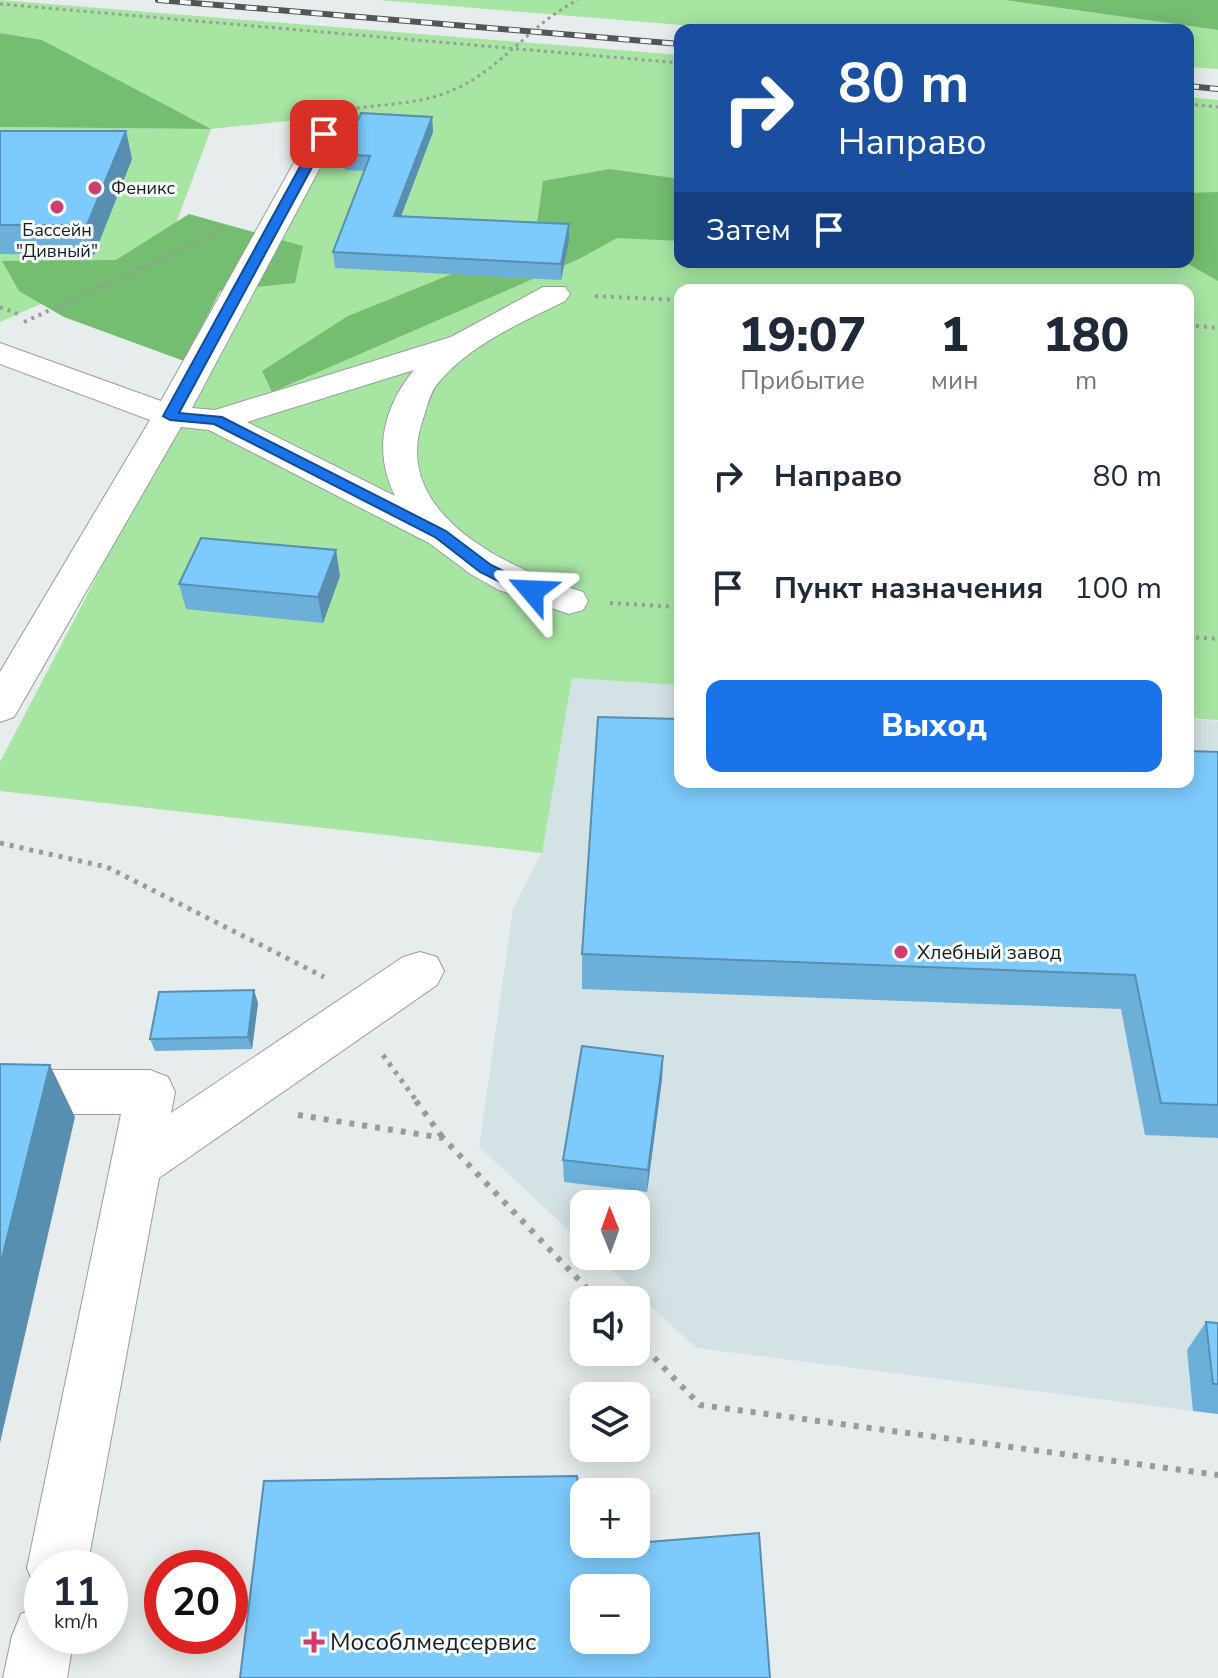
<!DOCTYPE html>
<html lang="ru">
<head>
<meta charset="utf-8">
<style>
	:root { --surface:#fff; --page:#f6f6f7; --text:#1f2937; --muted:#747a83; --accent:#1a73e8 }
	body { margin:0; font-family:"Nunito Sans",sans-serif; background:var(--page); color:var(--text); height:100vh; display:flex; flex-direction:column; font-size:30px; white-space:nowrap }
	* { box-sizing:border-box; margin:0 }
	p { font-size:26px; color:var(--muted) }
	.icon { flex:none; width:44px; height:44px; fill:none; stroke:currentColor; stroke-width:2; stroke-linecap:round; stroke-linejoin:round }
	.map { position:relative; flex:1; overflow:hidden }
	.drawer { position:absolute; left:674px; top:284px; width:520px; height:504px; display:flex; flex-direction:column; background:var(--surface); border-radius:16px; box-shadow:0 4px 20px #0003 }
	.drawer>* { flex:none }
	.hud { position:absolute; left:674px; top:24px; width:520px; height:244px; border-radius:16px; box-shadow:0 4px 20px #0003; background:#1a4fa0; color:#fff; overflow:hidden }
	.needle { width:52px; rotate:359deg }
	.controls { position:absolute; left:570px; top:1190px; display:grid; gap:16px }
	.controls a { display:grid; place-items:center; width:80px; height:80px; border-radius:16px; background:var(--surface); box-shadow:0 4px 20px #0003; font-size:40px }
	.speed { position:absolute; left:24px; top:1550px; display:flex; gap:16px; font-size:40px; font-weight:700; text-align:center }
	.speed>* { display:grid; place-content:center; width:104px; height:104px; border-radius:50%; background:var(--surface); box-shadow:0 4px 20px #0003; line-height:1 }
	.speed small { font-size:20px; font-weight:400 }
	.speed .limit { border:12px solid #d22; background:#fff; color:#111 }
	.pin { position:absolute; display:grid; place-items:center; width:68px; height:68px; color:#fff; margin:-34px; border-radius:16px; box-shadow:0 4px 12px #0006 }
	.me { position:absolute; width:88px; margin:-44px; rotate:296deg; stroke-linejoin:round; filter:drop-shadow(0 0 6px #0008) }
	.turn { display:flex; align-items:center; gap:28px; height:168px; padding:0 32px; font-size:36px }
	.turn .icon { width:104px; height:104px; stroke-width:2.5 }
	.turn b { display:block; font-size:56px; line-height:68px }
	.then { display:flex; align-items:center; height:76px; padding:0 32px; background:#0003; gap:16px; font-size:30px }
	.eta { display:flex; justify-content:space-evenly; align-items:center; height:136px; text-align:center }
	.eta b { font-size:48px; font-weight:800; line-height:56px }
	.primary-button { display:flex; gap:16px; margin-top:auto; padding:16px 32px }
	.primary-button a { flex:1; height:92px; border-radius:16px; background:var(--accent); color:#fff; font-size:32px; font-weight:800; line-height:92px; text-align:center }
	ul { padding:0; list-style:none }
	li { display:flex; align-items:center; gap:24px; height:112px; padding:0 32px }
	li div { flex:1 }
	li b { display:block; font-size:30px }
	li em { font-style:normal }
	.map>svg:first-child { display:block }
	.built { fill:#d3e2e4 }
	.green { fill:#a7e5a3 }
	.forest { fill:#74bd71 }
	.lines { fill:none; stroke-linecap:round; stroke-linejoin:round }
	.minor-casing { stroke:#989d9e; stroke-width:2 }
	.path-far3 { stroke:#999c9d; stroke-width:3; stroke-dasharray:3 4; stroke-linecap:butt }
	.path-far2 { stroke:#999c9d; stroke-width:4; stroke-dasharray:3 5; stroke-linecap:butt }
	.path-far1 { stroke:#999c9d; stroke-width:5; stroke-dasharray:4 6; stroke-linecap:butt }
	.path { stroke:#999c9d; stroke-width:6; stroke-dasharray:5 8; stroke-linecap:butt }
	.minor { fill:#fff; fill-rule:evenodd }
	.rail-casing { stroke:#535657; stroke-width:6 }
	.rail { stroke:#f4fafa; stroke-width:4; stroke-dasharray:11; stroke-linecap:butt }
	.wall { fill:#6cafd9 }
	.shaded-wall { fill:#588eb0 }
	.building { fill:#7dcbfc; stroke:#588eb0; stroke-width:2; fill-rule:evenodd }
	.route { fill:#1a73e8; stroke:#114b97; stroke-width:2 }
	.poi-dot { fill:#cb3f70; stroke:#f4fafa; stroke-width:3 }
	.labels { text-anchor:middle; stroke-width:6; stroke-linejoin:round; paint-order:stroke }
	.far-poi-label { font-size:18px; fill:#1a1c1d; stroke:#f4fafa; text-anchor:start }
	.poi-label { font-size:20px; fill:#1a1c1d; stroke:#f4fafa; text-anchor:start }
	.near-poi-label { font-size:24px; fill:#1a1c1d; stroke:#f4fafa; text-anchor:start }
</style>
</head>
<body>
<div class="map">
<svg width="1218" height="1678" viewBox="0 0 1218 1678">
	<rect width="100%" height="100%" fill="#e7eced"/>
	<path class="built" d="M572 678 680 685V782H1188V719L1218 721V1353L1193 1411 696 1348 597 1256H636V1204H584V1244L479 1147 513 909 542 852Z"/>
	<path class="green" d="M0 0 680 55V262H1188V97L1218 100V720L1188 718V290H680V685L572 678 542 853 0 791V762L214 352 345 115 211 129 167 248 0 322V127L209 129 42 40 0 33Z
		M378 0H1004L1218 30V69L1188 67V30H742Z"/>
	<path class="forest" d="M1004 0H1218V30Z
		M0 33 42 40 211 129 0 127Z
		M610 169 680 179V241L617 238 579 259 272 392 262 371 348 316 479 263 537 223 543 181Z
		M1218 192V281L1185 262 1188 193Z
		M189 214 303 246 295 283 220 291 184 361 64 317 19 291 2 261 116 260Z"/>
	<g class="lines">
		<g class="minor-casing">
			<path id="minor" d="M324 126 334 128 338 134 192 408 215 410 451 337 543 287H565L570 294 565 301C521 323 470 344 438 383 429 393 427 409 422 422 391 516 512 570 583 592L588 601 583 610 569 614 499 590 472 575 429 543 209 430 181 427 14 717 0 722V672L150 420 0 364V343L161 401 310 134 314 128ZM414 370C383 408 373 451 395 496L247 422Z
				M420 952 437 957 444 971 437 985 159 1178 87 1568H42V1592L36 1589 27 1568 121 1114H0V1070H150L168 1077 175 1092 171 1113 403 957Z
				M42 1605V1636H74L67 1678H3L12 1636 21 1614Z"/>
		</g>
		<path class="path-far3" d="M0 4 680 63
			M1188 104 1218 107
			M350 109C383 104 422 104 453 90 501 70 531 23 578 0
			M101 287 226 229"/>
		<path class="path-far2" d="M595 296 680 300
			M0 307 18 314
			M24 322 105 285
			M1188 325 1218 328
			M610 603 680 607
			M1188 637 1218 639"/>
		<path class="path-far1" d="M0 843 107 867 324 977
			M383 1055 418 1103"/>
		<path class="path" d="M416 1101 443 1138
			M298 1115 443 1138 598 1300
			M636 1339 700 1405 1218 1475"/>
		<use href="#minor" class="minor"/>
		<g class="rail-casing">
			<path id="rail" d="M158 0 680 44
				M1188 86 1218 89"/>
		</g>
		<use href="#rail" class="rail"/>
	</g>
	<path class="wall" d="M432 117 433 132 401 216 569 240 561 280 335 268 333 252 364 171 345 170 343 154Z
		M0 131H126L132 159 94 255 0 254Z
		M340 576 323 623 186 609 179 584Z
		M1218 752V1138L1145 1135 1121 1009 582 989V954L680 782Z
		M258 1003 252 1049 155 1051 150 1039Z
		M663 1056 662 1079 647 1192 564 1182 563 1160Z
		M1206 1322 1218 1323V1414L1193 1411 1187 1350Z"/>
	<path class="shaded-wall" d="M432 117 433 132 395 232 394 216Z
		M126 131 132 159 94 255 87 225Z
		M569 224V240L561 280V264Z
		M336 550 340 576 323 623 318 597Z
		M254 990 258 1003 252 1049 248 1037Z
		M663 1056 662 1079 647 1192 648 1170Z
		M50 1065 75 1117 0 1443V1266Z"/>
	<path class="building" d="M361 113 432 117 394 216 569 224 561 264 333 252 370 156 343 154Z
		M0 131H126L87 225H0Z
		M201 538 336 550 318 597 179 584Z
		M598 717 680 719V782H1188V751L1218 752V1105L1161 1103 1135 975 582 954Z
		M254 990 248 1037 150 1039 159 992Z
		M582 1046 663 1056 648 1170 563 1160Z
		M0 1064 50 1065 0 1266Z
		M1206 1322 1218 1323V1384H1213Z
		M577 1476 584 1544 585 1546 636 1544V1543L759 1533 770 1678H240L264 1481ZM584 1588H636V1640H584Z"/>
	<path class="route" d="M324 130 330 134 179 413 222 417 446 531 491 565 537 587V595H526L480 572 435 537 214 424 170 420 163 416 318 134Z"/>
	<g class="poi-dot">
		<circle cx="95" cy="188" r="8"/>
		<circle cx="57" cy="207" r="8"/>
		<circle cx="901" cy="952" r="8"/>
		<path d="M310 1630h8v8h8v8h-8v8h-8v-8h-8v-8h8z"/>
	</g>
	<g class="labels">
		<g class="far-poi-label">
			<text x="111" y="194">Феникс</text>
			<text x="57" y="236" text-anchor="middle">Бассейн<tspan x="57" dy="21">"Дивный"</tspan></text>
		</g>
		<g class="poi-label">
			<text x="917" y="959">Хлебный завод</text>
		</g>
		<g class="near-poi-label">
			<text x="330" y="1650">Мособлмедсервис</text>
		</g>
	</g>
</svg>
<div class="controls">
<a><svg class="needle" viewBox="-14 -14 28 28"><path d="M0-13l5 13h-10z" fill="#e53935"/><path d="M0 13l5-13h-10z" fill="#747a83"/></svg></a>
<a><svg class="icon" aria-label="sound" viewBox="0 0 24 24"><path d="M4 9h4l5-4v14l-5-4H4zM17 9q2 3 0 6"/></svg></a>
<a><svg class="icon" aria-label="layers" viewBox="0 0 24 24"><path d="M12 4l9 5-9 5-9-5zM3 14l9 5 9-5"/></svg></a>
<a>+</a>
<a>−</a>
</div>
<div class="speed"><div>11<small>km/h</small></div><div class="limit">20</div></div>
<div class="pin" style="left:324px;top:134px;background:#d93025"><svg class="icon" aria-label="arrive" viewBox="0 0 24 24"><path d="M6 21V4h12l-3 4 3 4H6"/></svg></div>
<svg class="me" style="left:532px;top:591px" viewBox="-20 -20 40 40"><path d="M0-17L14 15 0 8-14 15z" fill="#1a73e8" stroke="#fff" stroke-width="4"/></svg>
<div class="hud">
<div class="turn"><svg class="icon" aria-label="right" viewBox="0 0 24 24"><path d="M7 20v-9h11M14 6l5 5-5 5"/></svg><div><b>80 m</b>Направо</div></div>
<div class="then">Затем<svg class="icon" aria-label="arrive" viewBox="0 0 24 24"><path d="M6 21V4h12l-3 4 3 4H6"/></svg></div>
</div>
<section class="drawer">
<div class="eta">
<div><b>19:07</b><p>Прибытие</p></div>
<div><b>1</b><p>мин</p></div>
<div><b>180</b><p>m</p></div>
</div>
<ul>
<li><svg class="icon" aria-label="right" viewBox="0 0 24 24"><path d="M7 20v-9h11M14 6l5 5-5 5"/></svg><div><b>Направо</b></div><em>80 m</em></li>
<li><svg class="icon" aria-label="arrive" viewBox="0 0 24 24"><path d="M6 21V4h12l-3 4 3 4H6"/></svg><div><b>Пункт назначения</b></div><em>100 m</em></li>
</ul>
<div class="primary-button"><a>Выход</a></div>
</section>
</div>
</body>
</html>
